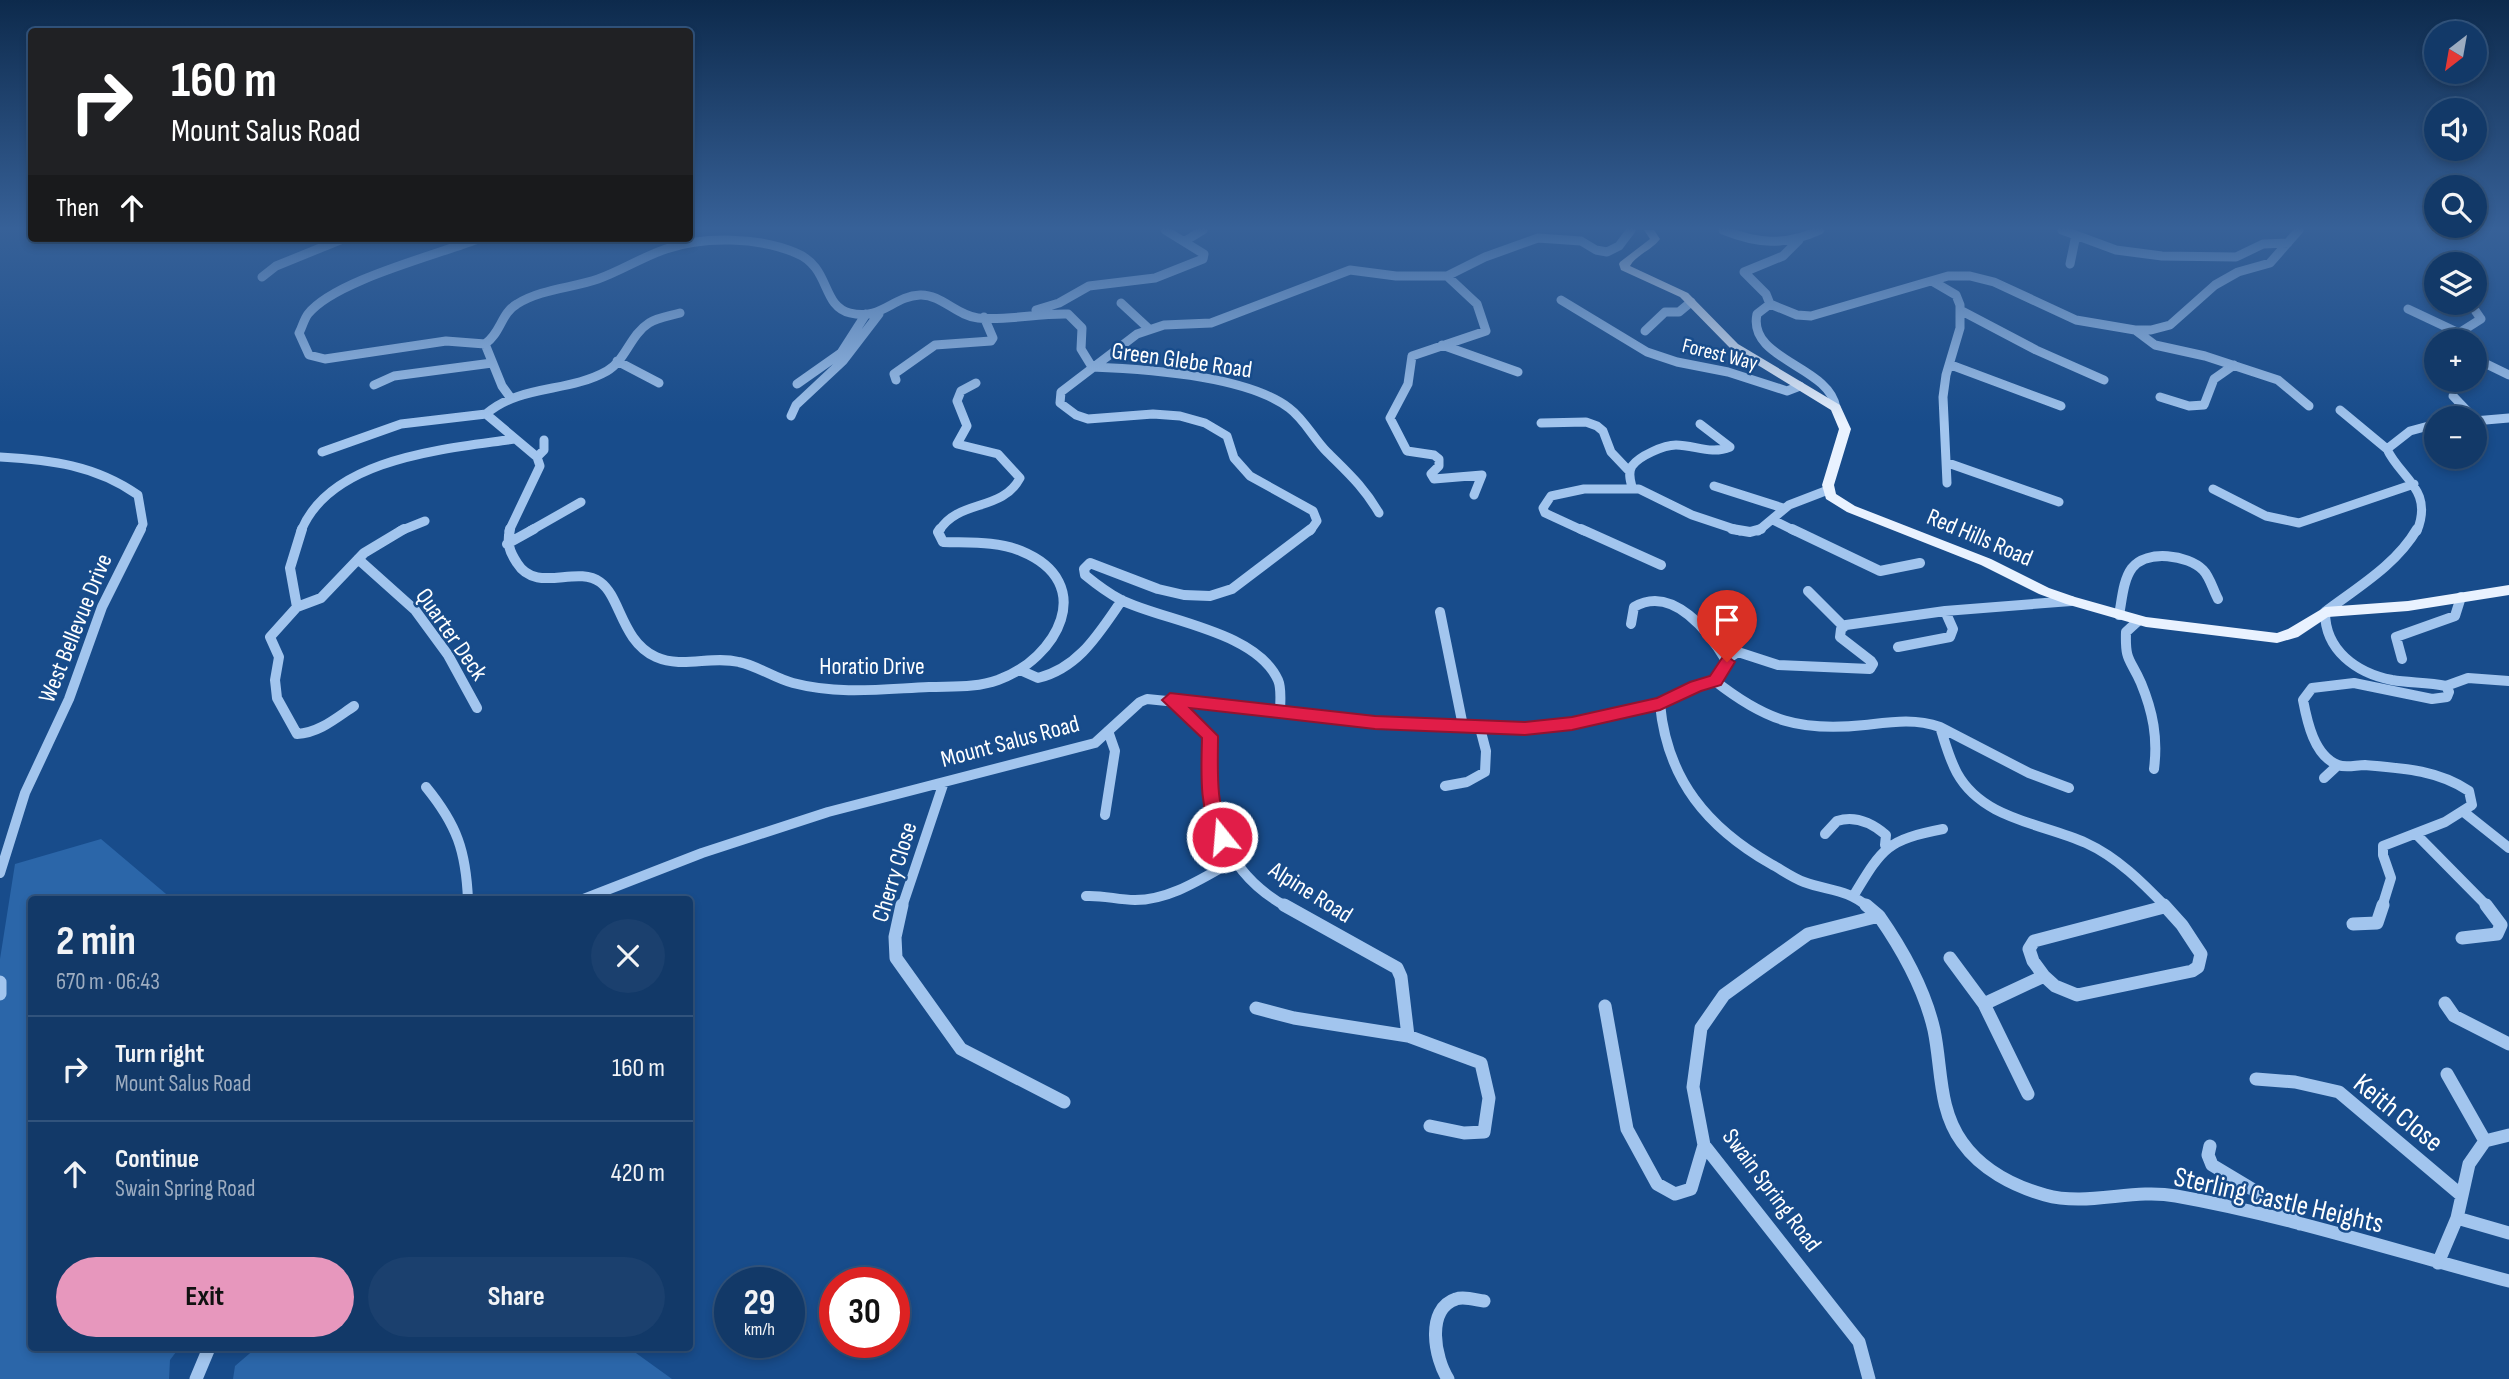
<!DOCTYPE html>
<html lang="en">
<head>
<meta charset="utf-8">
<style>
	:root { --surface:#123968; --page:#1b406e; --text:#f1f3f6; --muted:#9cacc0; --line:#31537c; --accent:#e797bd }
	body { margin:0; font-family:"Sofia Sans Condensed",sans-serif; background:var(--page); color:var(--text); height:100vh; display:flex; flex-direction:column; font-size:26px; white-space:nowrap }
	* { box-sizing:border-box; margin:0 }
	p { font-size:23px; color:var(--muted) }
	.icon { flex:none; width:38px; height:38px; fill:none; stroke:currentColor; stroke-width:2; stroke-linecap:round; stroke-linejoin:round }
	.map { position:relative; flex:1; overflow:hidden }
	.side { position:absolute; left:28px; top:896px; width:665px; height:455px; display:flex; flex-direction:column; background:var(--surface); border-radius:7px; box-shadow:0 4px 10px #0003,0 0 0 2px var(--line) }
	.side>* { flex:none }
	.banner { position:absolute; left:28px; top:28px; width:665px; height:214px; border-radius:7px; box-shadow:0 4px 10px #0003,0 0 0 2px var(--line); background:#202124; color:#fff; overflow:hidden }
	.needle { width:46px; rotate:211deg }
	.buttons { position:absolute; left:2424px; top:21px; display:grid; gap:14px }
	.buttons a { display:grid; place-items:center; width:63px; height:63px; border-radius:50%; background:var(--surface); box-shadow:0 4px 10px #0003,0 0 0 2px var(--line); font-size:35px }
	.speed { position:absolute; left:714px; top:1267px; display:flex; gap:14px; font-size:35px; font-weight:700; text-align:center }
	.speed>* { display:grid; place-content:center; width:91px; height:91px; border-radius:50%; background:var(--surface); box-shadow:0 4px 10px #0003,0 0 0 2px var(--line); line-height:1 }
	.speed small { font-size:18px; font-weight:400 }
	.speed .limit { border:10px solid #d22; background:#fff; color:#111 }
	.pin { position:absolute; display:grid; place-items:center; width:60px; height:60px; color:#fff; margin:-72px -30px; border-radius:50% 50% 50% 0; rotate:-45deg; box-shadow:0 0 7px #0007 }
	.pin .icon { rotate:45deg }
	.me { position:absolute; width:77px; margin:-38px; rotate:343deg; stroke-linejoin:round; filter:drop-shadow(0 0 5px #0008) }
	.turn { display:flex; align-items:center; gap:24px; height:147px; padding:0 28px; font-size:32px }
	.turn .icon { width:91px; height:91px; stroke-width:2.5 }
	.turn b { display:block; font-size:49px; line-height:60px }
	.then { display:flex; align-items:center; height:66px; padding:0 28px; background:#0003; gap:14px; font-size:26px }
	.round { display:grid; place-items:center; flex:none; width:74px; height:74px; border-radius:37px; background:var(--page) }
	.headline { display:flex; align-items:center; justify-content:space-between; height:119px; padding:0 28px }
	h1 { font-size:42px; font-weight:700; line-height:52px }
	.primary-button { display:flex; gap:14px; margin-top:auto; padding:14px 28px }
	.primary-button a { flex:1; height:80px; border-radius:42px; background:var(--accent); color:#111; font-size:28px; font-weight:700; line-height:80px; text-align:center }
	.primary-button a+a { background:var(--page); color:var(--text) }
	ul { padding:0; list-style:none }
	li { display:flex; align-items:center; gap:21px; height:105px; padding:0 28px; border-top:2px solid var(--line) }
	li div { flex:1 }
	li b { display:block; font-size:26px }
	li em { font-style:normal }
	.map>svg:first-child { display:block }
	.green { fill:#2b66a9 }
	.lines { fill:none; stroke-linecap:round; stroke-linejoin:round }
	.minor-far2 { stroke:#a2c5ee; stroke-width:9 }
	.minor-far1 { stroke:#a2c5ee; stroke-width:10 }
	.minor { stroke:#a2c5ee; stroke-width:13 }
	.major { fill:#e9f2ff; fill-rule:evenodd }
	.route { fill:#e11d48; stroke:#92132f; stroke-width:2 }
	.labels { text-anchor:middle; stroke-width:5; stroke-linejoin:round; paint-order:stroke }
	.far-street-label { font-size:21px; fill:#fff; stroke:#184c8b }
	.street-label { font-size:24px; fill:#fff; stroke:#184c8b }
	.near-street-label { font-size:28px; fill:#fff; stroke:#184c8b }
</style>
</head>
<body>
<div class="map">
<svg width="2509" height="1379" viewBox="0 0 2509 1379">
	<rect width="100%" height="100%" fill="#184c8b"/>
	<path class="green" d="M101 839 172 899 32 900V1348H179L170 1360 169 1379H0V959L15 864Z
		M256 1348H629L672 1379H233L235 1366Z"/>
	<g class="lines">
		<path class="minor-far2" d="M1723 230C1758 244 1785 246 1820 230
			M2062 230 2116 250 2162 256 2236 257 2263 244 2288 243
			M480 238C438 255 335 280 308 314 304 319 302 328 299 333L309 355 325 359 446 341 485 344 502 386 510 397
			M1185 241 1203 230
			M2070 264 2076 235
			M1447 276 1477 304 1486 331 1412 356 1408 384 1390 418 1407 451 1434 455 1439 459V466L1431 474 1434 479 1482 475 1474 495
			M262 277 276 266 345 238
			M1932 281 1956 295 1960 305V328L1946 375 1943 397 1947 483
			M1561 300 1647 352 1677 362 1728 372 1787 391 1800 386
			M1121 303 1148 328
			M1770 304 1797 315 1811 316 1948 276H1970L1994 282 2076 320 2135 330H2151L2170 325 2215 285 2238 272 2270 263 2299 230
			M1770 304 1757 314C1747 360 1830 366 1836 408
			M1770 304 1766 294 1744 272 1783 256 1799 240
			M2408 309 2459 333
			M1036 310 1059 303 1089 286 1155 278 1203 259 1204 254 1165 230
			M1960 310 2036 350 2104 380
			M2135 330 2155 345 2205 356 2278 380 2309 406
			M1645 331 1665 312H1679L1691 302
			M2458 341 2459 333 2481 319 2470 303
			M485 344C501 333 501 313 517 304 541 289 572 288 598 279 621 271 642 257 666 249 704 236 759 237 796 253 831 267 821 306 850 313 881 321 893 296 920 295 941 294 957 316 978 318 1008 321 1038 313 1068 314L1082 328 1081 349 1092 367C1145 369 1247 376 1289 408 1304 419 1314 439 1327 452 1348 473 1364 487 1379 513
			M1442 345 1518 372
			M2474 358 2509 375
			M617 361 659 383
			M1951 365 2061 406
			M896 380 894 374 935 345 991 341 993 338 984 317
			M797 384 841 353 866 314
			M374 385 394 376 492 363
			M2453 396 2474 418
			M2160 397 2189 406 2204 405 2214 379 2234 365
			M2340 410 2387 449
			M791 416 796 405 843 361 879 314
			M2474 421 2509 418
			M1541 423 1586 422 1597 426 1603 431 1611 452 1629 471
			M322 452 401 424 486 414
			M0 457C51 460 95 465 138 495L143 524 140 531
			M537 457 544 450V440
			M1948 463 2059 502
			M1714 486 1783 508
			M1632 487C1630 480 1628 472 1632 466 1639 456 1664 445 1676 445 1695 445 1711 455 1730 447L1700 424
			M2213 489 2266 516 2299 523 2414 484
			M1773 520 1795 531
			M301 531C331 457 447 449 514 439
			M400 531 425 521
			M509 531 540 466 537 457 486 414C521 384 568 393 607 371 626 360 630 335 649 323 658 317 670 316 680 313
			M530 531 581 502
			M939 531C958 499 1002 512 1020 478L998 454 957 444 967 426 957 401 961 391 976 383
			M1310 531 1317 521 1313 511 1250 476 1234 458 1227 436 1205 423 1180 416 1153 414 1088 419 1076 415 1060 403 1061 392 1137 334 1164 325 1211 323 1350 270 1396 276H1447L1485 257 1538 238 1581 241 1596 250 1607 252 1619 246 1631 230
			M1584 531 1545 513 1543 508 1551 496 1584 489H1639L1692 515 1740 531
			M1758 531 1789 505 1828 490
			M2417 531C2434 489 2400 478 2387 449L2410 431 2436 424"/>
		<path class="minor-far1" d="M302 529 290 568 297 607 321 598 364 553 404 529
			M510 529C507 544 509 551 517 563 536 594 576 565 600 582 621 597 621 641 656 657 683 669 711 655 739 662 758 666 774 678 793 683 839 695 883 689 929 687 952 686 976 688 998 680 1057 659 1099 583 1021 551 997 541 969 543 943 542L938 532 940 529
			M1581 529 1661 565
			M1732 529 1750 532 1761 529
			M1792 529 1880 571 1920 563
			M507 544 534 529
			M358 559 415 610 448 655 477 708
			M1808 591 1843 626
			M297 607 270 637 279 657 275 680 277 698 297 734C319 733 336 718 354 706
			M1440 612 1463 726
			M2119 615C2122 600 2123 580 2132 568 2147 549 2188 555 2203 570 2210 577 2213 590 2218 599
			M2138 621 2126 632C2125 662 2130 658 2141 683 2153 712 2158 738 2154 769
			M1631 624 1634 607C1673 584 1710 633 1727 662
			M1898 647 1950 637 1953 629 1945 611
			M2402 659 2396 637 2455 616 2461 597
			M1020 670 1038 678C1079 668 1099 633 1122 600
			M1715 681C1766 721 1800 732 1865 725 1891 722 1915 718 1940 727 1945 742 1949 758 1957 773 1983 820 2042 823 2086 843 2117 857 2143 883 2166 907
			M2446 686 2468 678 2509 681
			M1170 700 1210 735C1210 808 1216 868 1287 907
			M1660 704C1667 780 1708 828 1771 864 1782 870 1793 878 1804 882 1829 891 1847 889 1868 907
			M1280 712C1280 702 1282 689 1278 680 1256 631 1164 621 1121 600 1108 593 1096 584 1085 575L1084 569 1090 563 1158 589 1184 595 1210 596 1232 589 1311 529
			M1940 727 2029 773 2069 788
			M2324 778 2338 765
			M1445 786 1467 782 1485 772 1486 751 1480 728
			M426 787C457 825 466 851 468 900
			M2465 813 2509 848
			M1105 815 1115 751 1108 731
			M1825 834 1837 821C1856 815 1872 823 1886 835L1885 845
			M2416 834 2488 907
			M0 873 25 793 69 699 102 607 141 529
			M1854 895C1883 847 1887 840 1943 829
			M1086 896C1103 895 1118 900 1135 900 1171 900 1204 877 1235 860
			M581 900 702 853 828 812 1095 743 1140 702 1147 699 1375 722 1525 729 1572 724 1660 704 1696 686 1715 681 1730 657 1738 652 1778 665 1870 669 1873 664 1871 661 1840 637 1841 629 1846 625 1945 611 2071 601
			M902 907 944 782
			M2382 907 2391 878 2383 855V846L2445 822 2472 805 2469 791C2438 770 2402 768 2365 765 2356 765 2346 768 2338 765 2314 756 2307 721 2303 700L2312 688 2354 683 2432 699 2447 697 2449 692 2446 686C2428 682 2410 683 2392 680 2356 673 2325 650 2325 612 2358 587 2396 565 2417 529"/>
		<path class="minor" d="M902 905 895 937 896 958 961 1049 1064 1102
			M1284 905 1397 968 1401 977 1408 1036
			M1866 905 1879 916 1808 934 1724 995 1701 1028 1693 1087 1704 1145 1859 1342 1869 1379
			M2164 907 2034 941 2029 949 2033 961 2044 976 2055 986 2077 995 2192 971 2198 967 2201 954 2182 925 2164 905
			M1879 916C1902 949 1925 991 1934 1030 1942 1068 1938 1109 1962 1142 1981 1169 2013 1186 2045 1195 2088 1207 2132 1188 2176 1196 2289 1216 2398 1252 2509 1281
			M2353 924 2377 923 2383 905
			M2462 938 2497 934 2501 925 2486 905
			M1950 958 1984 1004 2028 1094
			M0 982V994
			M2445 1003 2454 1016 2509 1044
			M1984 1004 2044 976
			M1605 1006 1627 1129 1657 1184 1675 1194 1691 1189 1704 1145
			M1256 1008 1294 1018 1408 1036 1481 1063 1489 1098 1484 1132 1464 1133 1430 1126
			M2447 1074 2485 1141
			M2256 1079 2295 1082 2339 1092 2461 1195
			M2210 1146 2208 1155 2212 1165 2277 1204 2300 1224
			M2457 1218 2509 1233
			M2438 1263 2457 1218 2469 1164 2485 1141 2509 1135
			M196 1379 209 1348
			M1448 1379C1435 1359 1425 1309 1456 1299 1464 1296 1476 1300 1484 1301"/>
		<path class="major" d="M1644 230H1654L1660 239C1652 250 1636 255 1630 266L1688 293 1738 344 1840 405 1851 429 1834 485 1836 494 1855 506 1991 559 2049 588 2075 597 2146 617 2277 633 2288 629 2325 607 2408 601 2509 585V595L2408 611 2328 617 2298 637 2277 643 2146 627 2066 604 2039 594 1981 565 1847 512 1826 499 1822 485 1839 429 1831 410 1730 348 1680 297 1621 270 1619 264 1620 262 1650 239Z"/>
	</g>
	<linearGradient id="sky" x2="0" y2="1"><stop stop-color="#0d2a4c"/><stop offset="0.54" stop-color="#376198"/><stop offset="1" stop-color="#376198" stop-opacity="0"/></linearGradient>
	<rect width="2509" height="423" fill="url(#sky)"/>
	<path class="route" d="M1727 656 1735 662 1721 685 1701 691 1660 710 1572 730 1525 735 1375 729 1190 708 1218 736C1218 771 1215 805 1231 837L1228 843 1222 845 1216 843C1199 809 1201 775 1202 738L1162 700 1170 693 1375 716 1525 722 1572 717 1657 698 1690 682 1710 676 1722 658Z"/>
	<g class="labels">
		<g class="far-street-label">
			<text transform="translate(1720 354) rotate(14)" y="7">Forest Way</text>
		</g>
		<g class="street-label">
			<text transform="translate(1182 360) rotate(8)" y="8">Green Glebe Road</text>
			<text transform="translate(1980 537) rotate(23)" y="8">Red Hills Road</text>
			<text transform="translate(75 628) rotate(-68)" y="8">West Bellevue Drive</text>
			<text transform="translate(452 634) rotate(55)" y="8">Quarter Deck</text>
			<text x="872" y="674">Horatio Drive</text>
			<text transform="translate(1010 741) rotate(-15)" y="8">Mount Salus Road</text>
			<text transform="translate(894 872) rotate(-73)" y="8">Cherry Close</text>
			<text transform="translate(1311 892) rotate(32)" y="8">Alpine Road</text>
			<text transform="translate(1772 1190) rotate(53)" y="8">Swain Spring Road</text>
		</g>
		<g class="near-street-label">
			<text transform="translate(2399 1112) rotate(39)" y="10">Keith Close</text>
			<text transform="translate(2279 1199) rotate(13)" y="10">Sterling Castle Heights</text>
		</g>
	</g>
</svg>
<div class="buttons">
<a><svg class="needle" viewBox="-14 -14 28 28"><path d="M0-13l5 13h-10z" fill="#e53935"/><path d="M0 13l5-13h-10z" fill="#9cacc0"/></svg></a>
<a><svg class="icon" aria-label="sound" viewBox="0 0 24 24"><path d="M4 9h4l5-4v14l-5-4H4zM17 9q2 3 0 6"/></svg></a>
<a><svg class="icon" aria-label="search" viewBox="0 0 24 24"><circle cx="10" cy="10" r="6"/><path d="M15 15l6 6"/></svg></a>
<a><svg class="icon" aria-label="layers" viewBox="0 0 24 24"><path d="M12 4l9 5-9 5-9-5zM3 14l9 5 9-5"/></svg></a>
<a>+</a>
<a>−</a>
</div>
<div class="speed"><div>29<small>km/h</small></div><div class="limit">30</div></div>
<div class="pin" style="left:1727px;top:662px;background:#d93025"><svg class="icon" aria-label="arrive" viewBox="0 0 24 24"><path d="M6 21V4h12l-3 4 3 4H6"/></svg></div>
<svg class="me" style="left:1222px;top:837px" viewBox="-20 -20 40 40"><circle r="17" fill="#e11d48" stroke="#fff" stroke-width="3"/><path d="M0-11L8 9 0 5-8 9z" fill="#fff"/></svg>
<div class="banner">
<div class="turn"><svg class="icon" aria-label="right" viewBox="0 0 24 24"><path d="M7 20v-9h11M14 6l5 5-5 5"/></svg><div><b>160 m</b>Mount Salus Road</div></div>
<div class="then">Then<svg class="icon" aria-label="ahead" viewBox="0 0 24 24"><path d="M12 20V5M6 11l6-6 6 6"/></svg></div>
</div>
<section class="side">
<div class="headline"><div><h1>2 min</h1><p>670 m · 06:43</p></div><a class="round"><svg class="icon" aria-label="close" viewBox="0 0 24 24"><path d="M6 6l12 12M18 6L6 18"/></svg></a></div>
<ul>
<li><svg class="icon" aria-label="right" viewBox="0 0 24 24"><path d="M7 20v-9h11M14 6l5 5-5 5"/></svg><div><b>Turn right</b><p>Mount Salus Road</p></div><em>160 m</em></li>
<li><svg class="icon" aria-label="ahead" viewBox="0 0 24 24"><path d="M12 20V5M6 11l6-6 6 6"/></svg><div><b>Continue</b><p>Swain Spring Road</p></div><em>420 m</em></li>
</ul>
<div class="primary-button"><a>Exit</a><a>Share</a></div>
</section>
</div>
</body>
</html>
